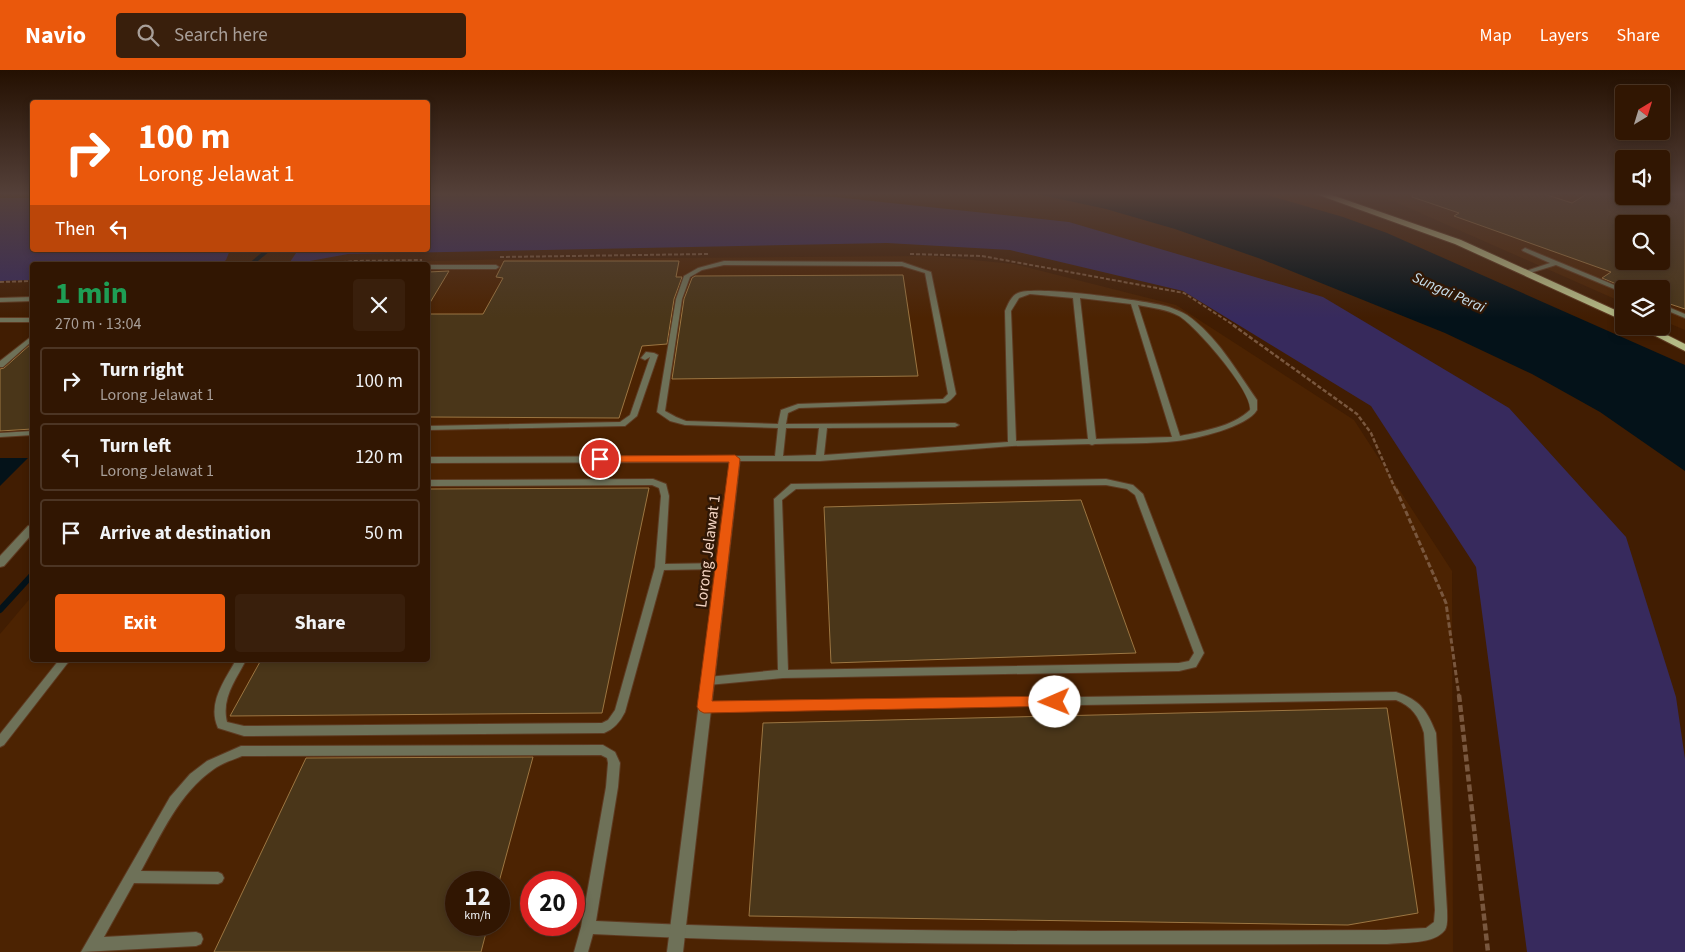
<!DOCTYPE html>
<html lang="en">
<head>
<meta charset="utf-8">
<style>
	:root { --surface:#311602; --page:#391f0c; --text:#f1f3f6; --muted:#a89f99; --line:#4c3524; --accent:#ea580c }
	body { margin:0; font-family:"Source Sans 3",sans-serif; background:var(--page); color:var(--text); height:100vh; display:flex; flex-direction:column; font-size:19px; white-space:nowrap }
	* { box-sizing:border-box; margin:0 }
	p { font-size:16px; color:var(--muted) }
	.icon { flex:none; width:28px; height:28px; fill:none; stroke:currentColor; stroke-width:2; stroke-linecap:round; stroke-linejoin:round }
	.map { position:relative; flex:1; overflow:hidden }
	.details { position:absolute; left:30px; top:192px; width:400px; height:400px; display:flex; flex-direction:column; background:var(--surface); border-radius:5px; box-shadow:0 2px 8px #0003,0 0 0 1px var(--line) }
	.details>* { flex:none }
	.banner { position:absolute; left:30px; top:30px; width:400px; height:152px; border-radius:5px; box-shadow:0 2px 8px #0003,0 0 0 1px var(--line); background:#ea580c; color:#fff; overflow:hidden }
	.needle { width:32px; rotate:38deg }
	.buttons { position:absolute; left:1615px; top:15px; display:grid; gap:10px }
	.buttons a { display:grid; place-items:center; width:55px; height:55px; border-radius:5px; background:var(--surface); box-shadow:0 2px 8px #0003,0 0 0 1px var(--line); font-size:25px }
	.speed { position:absolute; left:445px; top:801px; display:flex; gap:10px; font-size:25px; font-weight:700; text-align:center }
	.speed>* { display:grid; place-content:center; width:65px; height:65px; border-radius:50%; background:var(--surface); box-shadow:0 2px 8px #0003,0 0 0 1px var(--line); line-height:1 }
	.speed small { font-size:12px; font-weight:400 }
	.speed .limit { border:8px solid #d22; background:#fff; color:#111 }
	.pin { position:absolute; display:grid; place-items:center; width:42px; height:42px; color:#fff; margin:-21px; border:2px solid #fff; border-radius:50%; box-shadow:0 1px 5px #0007 }
	.me { position:absolute; width:55px; margin:-28px; rotate:269deg; stroke-linejoin:round; filter:drop-shadow(0 0 4px #0008) }
	.turn { display:flex; align-items:center; gap:18px; height:105px; padding:0 25px; font-size:22px }
	.turn .icon { width:65px; height:65px; stroke-width:2.5 }
	.turn b { display:block; font-size:35px; line-height:42px }
	.then { display:flex; align-items:center; height:48px; padding:0 25px; background:#0003; gap:10px; font-size:19px }
	.round { display:grid; place-items:center; flex:none; width:52px; height:52px; border-radius:5px; background:var(--page) }
	.summary { display:flex; align-items:center; justify-content:space-between; height:85px; padding:0 25px }
	h1 { font-size:30px; font-weight:700; line-height:38px; color:#1e9e55 }
	.action { display:flex; gap:10px; margin-top:auto; padding:10px 25px }
	.action a { flex:1; height:58px; border-radius:5px; background:var(--accent); color:#fff; font-size:20px; font-weight:700; line-height:58px; text-align:center }
	.action a+a { background:var(--page); color:var(--text) }
	ul { padding:0; list-style:none }
	li { display:flex; align-items:center; gap:15px; height:68px; margin:0 10px 8px; padding:0 15px; border:2px solid var(--line); border-radius:5px }
	li div { flex:1 }
	li b { display:block; font-size:19px }
	li em { font-style:normal }
	header { display:flex; align-items:center; gap:30px; box-sizing:border-box; height:70px; padding:0 25px; background:var(--accent); color:#fff }
	header strong { font-size:24px }
	nav { display:flex; gap:28px; margin-inline-start:auto; font-size:18px }
	.search { width:350px; height:45px; background:var(--page); display:flex; align-items:center; gap:12px; box-sizing:border-box; padding:0 18px; border-radius:5px; color:var(--muted); font-size:19px }
	.map>svg:first-child { display:block }
	.built { fill:#4c2302; fill-rule:evenodd }
	.green { fill:#372a5d }
	.water { fill:#041219 }
	.lines { fill:none; stroke-linecap:round; stroke-linejoin:round }
	.stream-far1 { stroke:#041219; stroke-width:4 }
	.stream { stroke:#041219; stroke-width:6 }
	.building { fill:#4a3619; stroke:#9c7642; fill-rule:evenodd }
	.lane-casing { stroke:#5e3a21; stroke-width:2 }
	.street-casing { stroke:#5e3a21; stroke-width:2 }
	.primary-casing { stroke:#5e3a21; stroke-width:2 }
	.path-far3 { stroke:#79573e; stroke-width:2; stroke-dasharray:4 2; stroke-linecap:butt }
	.path-far2 { stroke:#79573e; stroke-width:2.5; stroke-dasharray:4.5 2; stroke-linecap:butt }
	.path-far1 { stroke:#79573e; stroke-width:3; stroke-dasharray:5.5 2.5; stroke-linecap:butt }
	.path { stroke:#79573e; stroke-width:4.5; stroke-dasharray:7 3; stroke-linecap:butt }
	.lane { fill:#6e7158; fill-rule:evenodd }
	.street { fill:#6e7158; fill-rule:evenodd }
	.primary { fill:#b5bb86; fill-rule:evenodd }
	.route { fill:#ea580c; stroke:#983908 }
	.labels { text-anchor:middle; stroke-width:5; stroke-linejoin:round; paint-order:stroke }
	.far-water-label { font-size:15px; font-style:italic; fill:#c8e0ee; stroke:#301705 }
	.street-label { font-size:16px; fill:#f4d5c3; stroke:#301705 }
</style>
</head>
<body>
<header>
<strong>Navio</strong>
<div class="search"><svg class="icon" aria-label="search" viewBox="0 0 24 24"><circle cx="10" cy="10" r="6"/><path d="M15 15l6 6"/></svg>Search here</div>
<nav><a>Map</a><a>Layers</a><a>Share</a></nav>
</header>
<div class="map">
<svg width="1685" height="882" viewBox="0 0 1685 882">
	<rect width="100%" height="100%" fill="#411d02"/>
	<path class="built" d="M1366 124 1661 126V124H1685V260L1661 250V219H1624V233L1393 131ZM1624 154H1661V191H1624Z
		M933 186 1014 194 1176 235 1354 350 1452 501 1453 882H0V564L32 526V590H428V195L322 194 512 189ZM456 812H499V855H456ZM531 812H574V855H531Z"/>
	<path class="green" d="M428 124H722L835 127 1069 152 1323 227 1509 338 1626 467 1676 627 1685 689V882H1527L1476 497 1371 336 1183 221 1010 180 887 173 348 184 288 195 298 180H428Z
		M0 128H32V180H230L226 190 219 195H32V210L0 211Z"/>
	<path class="water" d="M1037 124H1264L1343 147 1387 163 1685 295V401L1600 342 1532 304 1445 263 1261 189 1175 159 1106 139Z
		M0 388H28L0 416Z"/>
	<g class="lines">
		<path class="stream-far1" d="M250 195 268 180"/>
		<path class="stream" d="M0 540 32 505"/>
	</g>
	<path class="building" d="M1413 124H1544L1572 133 1587 124H1624V126L1685 124V239L1661 231V219L1626 218 1602 208 1611 202 1454 146 1459 143 1412 127ZM1624 154H1661V191H1624Z
		M504 191H679L676 207H682L674 229 667 274 642 276 619 348 428 347V244H483L503 208 496 207Z
		M449 201 428 236V202Z
		M903 205 918 306 672 309 684 229 692 208 695 206Z
		M32 273V359L0 361V299L4 298Z
		M649 418 602 643 230 646 261 590H428V419Z
		M1081 430 1136 583 831 593 824 437Z
		M1387 638 1418 843 1348 855 749 846 763 653Z
		M533 687 499 812H456V855H488L481 882H214L306 688Z"/>
	<g class="lines">
		<g class="lane-casing">
			<path id="lane" d="M1525 178 1624 219V223L1556 195 1530 203H1526V201L1550 193 1523 181 1522 180Z
				M724 191 902 192 931 202 956 324C953 328 949 332 945 333L799 338 788 343 786 354 955 353 959 355 955 357 827 358 824 385 1008 372 1005 241C1008 234 1011 226 1018 223 1035 215 1148 231 1169 237 1175 239 1182 242 1187 245 1217 266 1236 300 1257 330V340C1247 357 1196 369 1177 371 1150 374 1122 373 1095 374L1092 375 1089 374 1012 376 820 391H732L731 389 735 386H775L778 358 685 355 670 351 657 342 676 229 684 206 698 198ZM724 195 902 196 925 203 948 324 943 329 798 334 781 340 778 354 686 351 676 347 665 341 682 229 690 207 702 200ZM1030 224 1073 228 1088 369 1016 371 1011 241 1019 228ZM1080 228 1131 234 1172 367 1096 369ZM1138 235C1152 238 1167 239 1179 246 1196 256 1253 322 1250 340 1232 357 1203 361 1180 366ZM786 358H819L816 385 783 386Z
				M428 195H496L499 197 496 199H428Z
				M1661 234 1685 244V248L1661 238Z
				M0 248H32V252H0Z
				M32 266V271L3 297H0V291Z
				M646 282 654 283 658 285 637 346 625 356 428 360V356L620 352 630 345 650 287 645 290 641 288Z
				M32 361V365L0 367V363Z
				M653 409 666 414 669 426 665 494 722 493 725 494 727 496 725 498 722 499 664 500 625 642C620 652 614 659 604 663L244 666 218 658C207 634 224 611 236 590H246C236 610 221 628 227 652L244 656 602 653 608 650 615 640 655 497 661 426 659 418 652 415 428 416V410Z
				M1106 409 1133 415 1143 424 1204 583 1196 597 1179 601 783 608 708 615 704 614 703 611 704 608 708 607 778 600 774 429 791 414ZM1106 415 1127 419 1135 425 1194 583 1189 591 1179 593 788 600 782 430 796 419Z
				M59 590H70L4 675 0 677V664Z
				M1396 622C1420 630 1427 640 1436 663L1447 840C1447 846 1448 855 1445 860 1434 875 1403 872 1387 874 1122 874 857 877 593 864L588 882H574L581 857 606 717 608 693 607 688 601 685 242 686C233 690 222 693 214 699 179 723 161 765 141 801L218 802 222 804 224 808 222 812 218 814 134 813 104 867 196 862 201 864 203 869 201 874 196 876 81 882 170 727 190 704 207 691 241 676 603 675 615 682 620 693 618 717 596 851C859 864 1123 861 1387 860L1426 858 1434 852 1435 840 1424 663C1419 647 1412 636 1396 630L704 641 700 640 699 637 700 634 704 633Z"/>
		</g>
		<g class="street-casing">
			<path id="street" d="M32 227V231L0 232V228Z
				M735 386 740 389 683 882H667L730 392 428 393V387Z
				M32 455V464L4 496 0 497V486L28 456Z"/>
		</g>
		<g class="primary-casing">
			<path id="primary" d="M1316 124H1329L1461 170 1624 244V251L1455 174Z
				M1636 256H1649L1685 274V281Z"/>
		</g>
		<path class="path-far3" d="M910 184 982 186 1184 223 1235 256
			M500 187 709 184
			M312 195 355 191 422 190
			M0 212 32 211"/>
		<path class="path-far2" d="M1233 255 1357 344 1371 363 1396 421"/>
		<path class="path-far1" d="M1396 419 1446 533 1459 626"/>
		<path class="path" d="M1459 625 1488 882"/>
		<use href="#lane" class="lane"/>
		<use href="#street" class="street"/>
		<use href="#primary" class="primary"/>
	</g>
	<linearGradient id="sky" x2="0" y2="1"><stop stop-color="#241001"/><stop offset="0.5" stop-color="#544039"/><stop offset="1" stop-color="#544039" stop-opacity="0"/></linearGradient>
	<rect width="1685" height="248" fill="url(#sky)"/>
	<path class="route" d="M735 385 740 389 712 631 1055 626 1060 627 1062 632 1060 636 704 643 700 641 697 637 729 392H600L595 389 600 386Z"/>
	<g class="labels">
		<g class="far-water-label">
			<text transform="translate(1449 222) rotate(24)" y="5">Sungai Perai</text>
		</g>
		<g class="street-label">
			<text transform="translate(707 481) rotate(-83)" y="6">Lorong Jelawat 1</text>
		</g>
	</g>
</svg>
<div class="buttons">
<a><svg class="needle" viewBox="-14 -14 28 28"><path d="M0-13l5 13h-10z" fill="#e53935"/><path d="M0 13l5-13h-10z" fill="#a89f99"/></svg></a>
<a><svg class="icon" aria-label="sound" viewBox="0 0 24 24"><path d="M4 9h4l5-4v14l-5-4H4zM17 9q2 3 0 6"/></svg></a>
<a><svg class="icon" aria-label="search" viewBox="0 0 24 24"><circle cx="10" cy="10" r="6"/><path d="M15 15l6 6"/></svg></a>
<a><svg class="icon" aria-label="layers" viewBox="0 0 24 24"><path d="M12 4l9 5-9 5-9-5zM3 14l9 5 9-5"/></svg></a>
</div>
<div class="speed"><div>12<small>km/h</small></div><div class="limit">20</div></div>
<div class="pin" style="left:600px;top:389px;background:#d93025"><svg class="icon" aria-label="arrive" viewBox="0 0 24 24"><path d="M6 21V4h12l-3 4 3 4H6"/></svg></div>
<svg class="me" style="left:1055px;top:632px" viewBox="-20 -20 40 40"><circle r="19" fill="#fff"/><path d="M0-13L10 11 0 6-10 11z" fill="#ea580c"/></svg>
<div class="banner">
<div class="turn"><svg class="icon" aria-label="right" viewBox="0 0 24 24"><path d="M7 20v-9h11M14 6l5 5-5 5"/></svg><div><b>100 m</b>Lorong Jelawat 1</div></div>
<div class="then">Then<svg class="icon" aria-label="left" viewBox="0 0 24 24"><path d="M17 20v-9H6M10 6l-5 5 5 5"/></svg></div>
</div>
<section class="details">
<div class="summary"><div><h1>1 min</h1><p>270 m · 13:04</p></div><a class="round"><svg class="icon" aria-label="close" viewBox="0 0 24 24"><path d="M6 6l12 12M18 6L6 18"/></svg></a></div>
<ul>
<li><svg class="icon" aria-label="right" viewBox="0 0 24 24"><path d="M7 20v-9h11M14 6l5 5-5 5"/></svg><div><b>Turn right</b><p>Lorong Jelawat 1</p></div><em>100 m</em></li>
<li><svg class="icon" aria-label="left" viewBox="0 0 24 24"><path d="M17 20v-9H6M10 6l-5 5 5 5"/></svg><div><b>Turn left</b><p>Lorong Jelawat 1</p></div><em>120 m</em></li>
<li><svg class="icon" aria-label="arrive" viewBox="0 0 24 24"><path d="M6 21V4h12l-3 4 3 4H6"/></svg><div><b>Arrive at destination</b></div><em>50 m</em></li>
</ul>
<div class="action"><a>Exit</a><a>Share</a></div>
</section>
</div>
</body>
</html>
